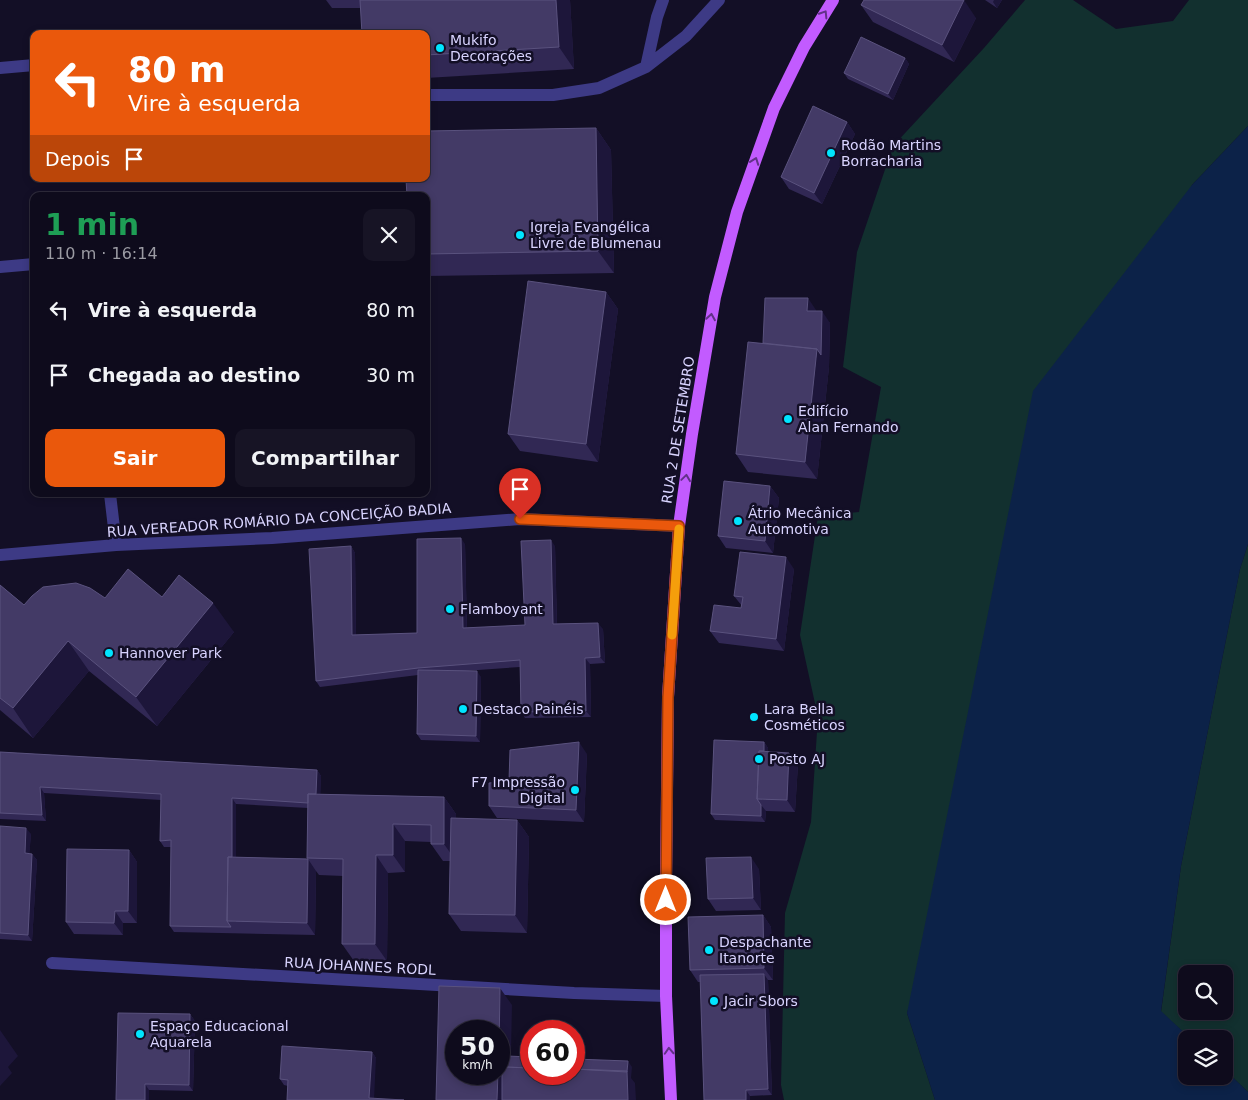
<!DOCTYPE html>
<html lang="pt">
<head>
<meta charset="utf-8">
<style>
	:root { --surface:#0e0b1c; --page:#171425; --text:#f1f3f6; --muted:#9b9ba3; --line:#2e2b3b; --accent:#ea580c }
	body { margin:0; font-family:"DejaVu Sans",sans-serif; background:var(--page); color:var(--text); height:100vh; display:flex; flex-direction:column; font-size:19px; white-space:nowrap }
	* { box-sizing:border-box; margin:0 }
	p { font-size:16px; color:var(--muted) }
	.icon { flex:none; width:28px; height:28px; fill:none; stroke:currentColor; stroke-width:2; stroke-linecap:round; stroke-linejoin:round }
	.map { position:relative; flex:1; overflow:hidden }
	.details { position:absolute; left:30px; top:192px; width:400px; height:305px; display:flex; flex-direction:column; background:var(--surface); border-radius:10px; box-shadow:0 2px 8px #0003,0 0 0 1px var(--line) }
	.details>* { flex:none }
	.top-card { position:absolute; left:30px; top:30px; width:400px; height:152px; border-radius:10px; box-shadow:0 2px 8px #0003,0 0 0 1px var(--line); background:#ea580c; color:#fff; overflow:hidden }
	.buttons { position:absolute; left:1178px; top:965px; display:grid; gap:10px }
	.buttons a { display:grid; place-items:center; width:55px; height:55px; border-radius:10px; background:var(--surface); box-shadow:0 2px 8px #0003,0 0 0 1px var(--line); font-size:25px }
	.speed { position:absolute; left:445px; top:1020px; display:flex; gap:10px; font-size:25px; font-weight:700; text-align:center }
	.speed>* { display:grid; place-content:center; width:65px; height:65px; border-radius:50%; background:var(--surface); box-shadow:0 2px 8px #0003,0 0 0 1px var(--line); line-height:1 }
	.speed small { font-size:12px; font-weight:400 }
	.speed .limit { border:8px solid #d22; background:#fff; color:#111 }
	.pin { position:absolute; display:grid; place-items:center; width:42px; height:42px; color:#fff; margin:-51px -21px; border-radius:50% 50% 50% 0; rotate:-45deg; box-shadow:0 0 5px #0007 }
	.pin .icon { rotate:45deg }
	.me { position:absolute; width:55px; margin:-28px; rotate:0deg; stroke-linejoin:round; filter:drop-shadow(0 0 4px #0008) }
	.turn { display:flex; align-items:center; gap:18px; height:105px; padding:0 15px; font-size:22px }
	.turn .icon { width:65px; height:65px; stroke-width:2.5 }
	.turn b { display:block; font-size:35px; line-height:42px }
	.then { display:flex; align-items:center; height:48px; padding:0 15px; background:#0003; gap:10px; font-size:19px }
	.round { display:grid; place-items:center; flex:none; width:52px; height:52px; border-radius:10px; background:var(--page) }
	.headline { display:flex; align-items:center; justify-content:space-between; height:85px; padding:0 15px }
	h1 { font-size:30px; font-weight:700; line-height:38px; color:#1e9e55 }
	.action { display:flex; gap:10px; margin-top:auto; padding:10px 15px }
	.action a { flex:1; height:58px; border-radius:10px; background:var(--accent); color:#fff; font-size:20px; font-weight:700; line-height:58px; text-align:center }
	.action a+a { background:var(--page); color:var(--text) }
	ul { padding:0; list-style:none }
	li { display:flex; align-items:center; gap:15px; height:65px; padding:0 15px }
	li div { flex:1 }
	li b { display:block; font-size:19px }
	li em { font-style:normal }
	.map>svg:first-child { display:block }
	.green { fill:#12302f; fill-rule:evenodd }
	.water { fill:#0c2248 }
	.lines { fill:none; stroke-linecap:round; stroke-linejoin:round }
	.minor { stroke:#3d3a85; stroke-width:12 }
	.major { stroke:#c25bff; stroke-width:12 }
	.wall { fill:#312854; fill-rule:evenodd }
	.shaded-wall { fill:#1d163a }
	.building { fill:#433a66; stroke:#5a527e }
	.oneway { stroke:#623188 }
	.route-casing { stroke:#983908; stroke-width:12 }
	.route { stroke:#ea580c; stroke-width:9 }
	.slow { stroke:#f59e0b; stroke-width:9 }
	.poi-dot { fill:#00e5ff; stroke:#130f26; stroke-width:2 }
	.labels { text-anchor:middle; stroke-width:5; stroke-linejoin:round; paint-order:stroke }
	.poi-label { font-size:14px; fill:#d9d4ff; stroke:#130f26; text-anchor:start }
	.street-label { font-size:14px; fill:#d9d4ff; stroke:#130f26 }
</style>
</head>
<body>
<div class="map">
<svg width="1248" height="1100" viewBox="0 0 1248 1100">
	<rect width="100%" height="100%" fill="#130f26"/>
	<path class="green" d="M1025 0H1073L1116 29 1173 21 1189 0H1248V126L1192 185 907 1013 935 1100H784L781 1085 785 913 811 822 818 717 800 635 818 516 859 512 881 387 843 367 857 252 893 146 984 48Z
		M1248 544V1092L1224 1069V1039H1191L1161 1012 1181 866 1240 569ZM1186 974H1224V1011H1186Z"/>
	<path class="water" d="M1248 126V544L1240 569 1181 866 1161 1011 1191 1039H1186V1076H1224V1069L1248 1092V1100H935L907 1013 1033 391 1192 185Z"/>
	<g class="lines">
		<path class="minor" d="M646 67 657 17 663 0
			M0 68 34 65
			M426 95H553L599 88 646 67 686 36 719 0
			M0 267 34 264
			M110 494 116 545
			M0 555 116 545 272 538 520 519 679 526
			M52 963 574 993 666 996"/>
		<path class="major" d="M671 1100 666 996V881L668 697 679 526 692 434 715 297 737 212 774 108 804 47 833 0"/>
	</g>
	<path class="wall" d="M326 0H570L574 69 426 78V34L361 8H332Z
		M985 0H1002L997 8Z
		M861 5 976 18 954 62 873 22Z
		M905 58 909 64 893 100 848 79 844 73Z
		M847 122 855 134 822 204 789 189 781 177Z
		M596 128 611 150 614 273 426 276V196Z
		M606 292 618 309 598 462 520 451 508 434Z
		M816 310V311L830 323 829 367 817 479 748 472 736 454 763 343Z
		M770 486 779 498 773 553 726 548 718 536Z
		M465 544 467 628 525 625 555 546 557 624 603 629 605 663 590 664 591 717 525 718 521 712 520 667 464 671 481 677 480 742 421 740 417 734 418 675 320 687 316 681 351 546 355 553 356 635 417 633Z
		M794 569 784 651 719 643 710 631 741 608 742 606 734 596Z
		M0 585 24 605 105 598 162 597 234 632 157 726 89 671 33 738 0 710Z
		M764 742 768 748V752L798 764 795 812 766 811 765 822 715 820 711 814Z
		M0 752 317 770 321 776 320 794 444 797 456 814V818L517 820 529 837 527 933 461 931 449 914 450 861H443L431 844V842L405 841V872L388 873 387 961H354L342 944 343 876 319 875 316 871 315 935 174 932 170 926 171 847H164L160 841 161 800 44 793 46 821 0 819ZM236 804 308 808 307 859 236 857Z
		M587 754 584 822 497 818 489 806 509 781Z
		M0 826 31 834 29 854H32L37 860 32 941 0 939Z
		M129 850 137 862V923H123V935L74 934 66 922Z
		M759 869 761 910 716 911 708 899Z
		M763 915 771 927 773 980H768L772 1095 750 1096V1100H704L701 982H698L690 970Z
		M190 1014 195 1021 193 1091 149 1090 116 1100Z
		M372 1052 376 1058 287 1100 288 1086 284 1085 280 1079Z"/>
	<path class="shaded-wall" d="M556 0H570L574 69 559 47Z
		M964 0 976 18 954 62 942 45Z
		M994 0H1002L997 8 993 2Z
		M905 58 909 64 893 100 888 94Z
		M847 122 855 134 822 204 814 193Z
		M596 128 611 150 614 273 598 251Z
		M606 292 618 309 598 462 586 444Z
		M808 298 816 310 815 323 807 311Z
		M822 311 830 323 829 367 817 479 805 462 817 349Z
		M770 486 779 498 773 553 765 541Z
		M461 538 465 544 467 634 463 628Z
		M551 540 555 546 557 630 553 624Z
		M351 546 355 553 356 642 352 635Z
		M786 557 794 569 784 651 776 639Z
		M213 603 234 632 157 726 136 697Z
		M598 623 603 629 605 663 600 657Z
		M68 641 89 671 33 738 13 708Z
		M585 658 590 664 591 717 586 711Z
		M477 671 481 677 480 742 476 736Z
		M579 742 587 754 584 822 576 810Z
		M764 742 768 748 766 800H762Z
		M789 753 798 764 795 812 787 800Z
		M317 770 321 776 320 809 315 803Z
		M40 787 44 793 46 821 42 815Z
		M444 797 456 814V861L444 844Z
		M232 798 236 804V922L231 921Z
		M761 805 766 811 765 822 761 816Z
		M517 820 529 837 527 933 515 915Z
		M393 824 405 841V872L393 855Z
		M26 828 31 834 29 859 25 853Z
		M129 850 137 862V923L128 911Z
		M32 854 37 860 32 941 28 935Z
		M376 855 388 873 387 961 375 944Z
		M751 857 759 869 761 910 753 898Z
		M308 859 316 871 315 935 307 923Z
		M115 911 123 923V935L114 923Z
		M763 915 771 927 773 980 764 968Z
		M764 974 768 980 772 1095 768 1089Z
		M500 988 512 1005 510 1100H497L499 1074Z
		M190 1014 195 1021 193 1091 189 1085Z
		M0 1030 18 1056 8 1067 12 1073 0 1086Z
		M372 1052 376 1058 374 1100 369 1098Z
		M628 1061 632 1067 631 1078 635 1083 636 1100H628L627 1071Z
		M145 1084 149 1090V1100H145Z
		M746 1090 750 1096V1100H746Z"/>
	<path class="building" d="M360 0H556L559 47 426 55V34H362Z
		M864 0H964L942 45 861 5Z
		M861 37 905 58 888 94 844 73Z
		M813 106 847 122 814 193 781 177Z
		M596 128 598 251 426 254V196H407L406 179H426V131Z
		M528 281 606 292 586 444 508 434Z
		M765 298H808L807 311H822L821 355 817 349 763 343Z
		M748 342 817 349 805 462 736 454Z
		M724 481 770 486 765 541 718 536Z
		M461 538 463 628 525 625 521 541 551 540 553 624 598 623 600 657 585 658 586 711 521 712 520 660 418 668 316 681 309 549 351 546 352 635 417 633V539Z
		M740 552 786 557 776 639 710 631 714 605 741 608 743 597 734 596Z
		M128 569 162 597 179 575 213 603 136 697 68 641 13 708 0 698V585L24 605 32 596 43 587 76 583 90 588 105 598Z
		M418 670 477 671 476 736 417 734Z
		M714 740 764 742V751H759L757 799 761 805V816L711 814Z
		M579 742 576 810 489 806V783L509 781 510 750Z
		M759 751 789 753 787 800 757 799Z
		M0 752 317 770 316 794H308V803L232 798V857H228L227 921 231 927 170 926 171 840 160 841 161 794 40 787 42 815 0 813Z
		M308 794 444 797V844H431V825L393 824V855H376L375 944H342L343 859 307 858Z
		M451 818 517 820 515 915 449 914Z
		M0 826 26 828 25 853 32 854 28 935 0 933Z
		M67 849 129 850 128 911H115L114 923 66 922Z
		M228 857 308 859 307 923 227 921Z
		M751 857 753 898 708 899 706 858Z
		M763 915 764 968 690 970 688 917Z
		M764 974 768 1089 746 1090V1100H704L700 975Z
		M439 986 500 988 499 1050V1031H456V1074H498L497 1100H436Z
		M118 1013 190 1014 189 1085 145 1084V1100H116Z
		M282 1046 372 1052 369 1098 404 1100H287L288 1080 280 1079Z
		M507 1056 531 1057V1068L507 1067Z
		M574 1059 628 1061 627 1072 574 1069Z
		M502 1067 531 1068V1074H574V1069L627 1071 628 1100H502Z"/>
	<defs><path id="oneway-chevron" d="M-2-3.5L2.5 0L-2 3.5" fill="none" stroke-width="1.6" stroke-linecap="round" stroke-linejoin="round" transform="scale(1.25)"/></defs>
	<g class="oneway">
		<use href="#oneway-chevron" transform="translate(824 14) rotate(-58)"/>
		<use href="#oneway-chevron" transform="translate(755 161) rotate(-70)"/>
		<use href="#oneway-chevron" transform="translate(711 317) rotate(-81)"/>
		<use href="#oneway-chevron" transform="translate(686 478) rotate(-82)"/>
		<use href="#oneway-chevron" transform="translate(669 1051) rotate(-93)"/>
	</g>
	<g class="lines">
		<g class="route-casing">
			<path id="route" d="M520 519 679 526 668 697 666 900"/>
		</g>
		<use href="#route" class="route"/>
		<path class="slow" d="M672 635 679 529"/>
	</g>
	<g class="poi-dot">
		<circle cx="440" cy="48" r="5"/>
		<circle cx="831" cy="153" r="5"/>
		<circle cx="520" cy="235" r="5"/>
		<circle cx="788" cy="419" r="5"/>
		<circle cx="738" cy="521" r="5"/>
		<circle cx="450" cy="609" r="5"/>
		<circle cx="109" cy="653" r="5"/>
		<circle cx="463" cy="709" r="5"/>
		<circle cx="754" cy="717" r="5"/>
		<circle cx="759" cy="759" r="5"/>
		<circle cx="575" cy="790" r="5"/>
		<circle cx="709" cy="950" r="5"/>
		<circle cx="714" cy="1001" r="5"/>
		<circle cx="140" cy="1034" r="5"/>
	</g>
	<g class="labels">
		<g class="poi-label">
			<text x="450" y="45">Mukifo<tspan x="450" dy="16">Decorações</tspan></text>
			<text x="841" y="150">Rodão Martins<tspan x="841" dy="16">Borracharia</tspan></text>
			<text x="530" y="232">Igreja Evangélica<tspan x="530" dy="16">Livre de Blumenau</tspan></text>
			<text x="798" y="416">Edifício<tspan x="798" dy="16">Alan Fernando</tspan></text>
			<text x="748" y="518">Átrio Mecânica<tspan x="748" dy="16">Automotiva</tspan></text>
			<text x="460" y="614">Flamboyant</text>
			<text x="119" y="658">Hannover Park</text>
			<text x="473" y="714">Destaco Painéis</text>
			<text x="764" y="714">Lara Bella<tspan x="764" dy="16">Cosméticos</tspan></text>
			<text x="769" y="764">Posto AJ</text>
			<text x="565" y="787" text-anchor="end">F7 Impressão<tspan x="565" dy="16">Digital</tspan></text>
			<text x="719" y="947">Despachante<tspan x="719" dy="16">Itanorte</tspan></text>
			<text x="724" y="1006">Jacir Sbors</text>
			<text x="150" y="1031">Espaço Educacional<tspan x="150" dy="16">Aquarela</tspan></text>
		</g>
		<g class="street-label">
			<text transform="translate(678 430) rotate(-81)" y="5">RUA 2 DE SETEMBRO</text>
			<text transform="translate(279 520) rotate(-4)" y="5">RUA VEREADOR ROMÁRIO DA CONCEIÇÃO BADIA</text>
			<text transform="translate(360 966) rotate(3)" y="5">RUA JOHANNES RODL</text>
		</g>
	</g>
</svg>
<div class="buttons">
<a><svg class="icon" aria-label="search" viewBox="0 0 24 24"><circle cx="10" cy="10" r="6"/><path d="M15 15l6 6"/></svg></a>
<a><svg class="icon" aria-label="layers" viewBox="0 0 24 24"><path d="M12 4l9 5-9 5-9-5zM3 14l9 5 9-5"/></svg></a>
</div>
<div class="speed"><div>50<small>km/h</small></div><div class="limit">60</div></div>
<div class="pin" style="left:520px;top:519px;background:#d93025"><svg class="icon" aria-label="arrive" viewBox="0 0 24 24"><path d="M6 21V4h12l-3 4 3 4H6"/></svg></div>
<svg class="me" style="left:666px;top:900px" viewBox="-20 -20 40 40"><circle r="17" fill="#ea580c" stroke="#fff" stroke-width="3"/><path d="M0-11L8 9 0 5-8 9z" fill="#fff"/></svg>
<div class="top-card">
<div class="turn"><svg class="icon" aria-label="left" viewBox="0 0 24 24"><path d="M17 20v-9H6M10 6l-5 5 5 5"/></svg><div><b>80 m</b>Vire à esquerda</div></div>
<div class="then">Depois<svg class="icon" aria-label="arrive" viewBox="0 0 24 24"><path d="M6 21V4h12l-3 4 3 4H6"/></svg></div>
</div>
<section class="details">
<div class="headline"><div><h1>1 min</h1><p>110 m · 16:14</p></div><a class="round"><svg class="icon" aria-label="close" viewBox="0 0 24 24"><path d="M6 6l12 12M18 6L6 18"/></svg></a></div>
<ul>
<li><svg class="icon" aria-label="left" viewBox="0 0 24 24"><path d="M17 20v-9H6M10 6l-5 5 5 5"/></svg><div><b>Vire à esquerda</b></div><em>80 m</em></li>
<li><svg class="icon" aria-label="arrive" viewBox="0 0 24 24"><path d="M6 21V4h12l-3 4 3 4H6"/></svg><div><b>Chegada ao destino</b></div><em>30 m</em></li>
</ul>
<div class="action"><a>Sair</a><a>Compartilhar</a></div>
</section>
</div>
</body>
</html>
